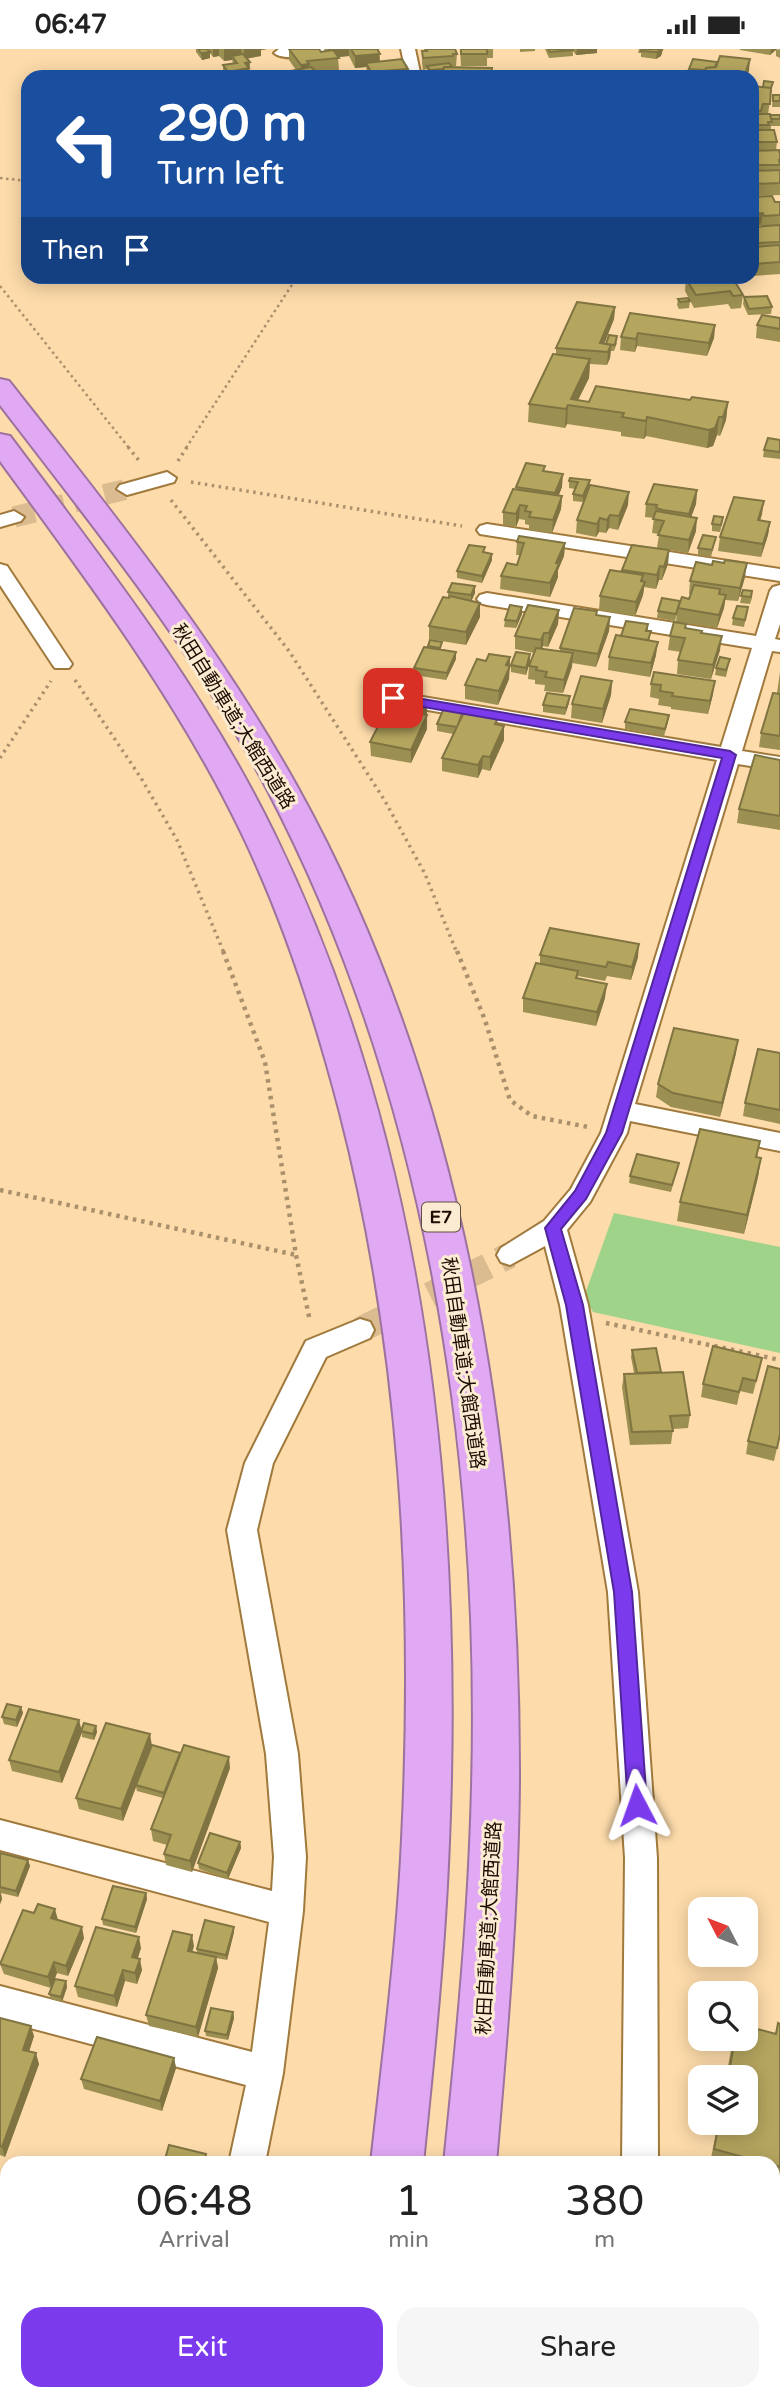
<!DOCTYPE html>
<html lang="en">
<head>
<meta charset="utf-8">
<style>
	:root { --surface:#fff; --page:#f6f6f6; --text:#222; --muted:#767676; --accent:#7c3aed }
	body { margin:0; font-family:"Varela Round","Noto Sans JP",sans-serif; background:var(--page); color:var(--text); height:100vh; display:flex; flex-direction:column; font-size:26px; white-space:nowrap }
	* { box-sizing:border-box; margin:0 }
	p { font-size:23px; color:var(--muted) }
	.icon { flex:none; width:38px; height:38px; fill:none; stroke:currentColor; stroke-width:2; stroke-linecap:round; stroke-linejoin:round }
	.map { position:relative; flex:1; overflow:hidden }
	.sheet { position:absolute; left:0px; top:2107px; width:780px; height:245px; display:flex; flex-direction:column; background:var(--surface); border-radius:21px 21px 0 0; box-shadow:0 4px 18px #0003 }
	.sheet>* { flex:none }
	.banner { position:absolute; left:21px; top:21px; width:738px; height:214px; border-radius:21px; box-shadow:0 4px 18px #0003; background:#1a4fa0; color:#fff; overflow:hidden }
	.needle { width:46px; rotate:312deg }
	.buttons { position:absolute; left:688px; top:1848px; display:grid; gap:14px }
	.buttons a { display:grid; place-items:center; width:70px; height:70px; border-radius:14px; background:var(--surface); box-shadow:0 4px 18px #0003; font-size:35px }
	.pin { position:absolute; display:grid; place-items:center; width:60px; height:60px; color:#fff; margin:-30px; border-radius:14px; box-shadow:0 4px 10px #0006 }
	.me { position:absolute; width:77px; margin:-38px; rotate:356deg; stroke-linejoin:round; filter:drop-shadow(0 0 5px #0008) }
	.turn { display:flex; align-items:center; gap:24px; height:147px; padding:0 21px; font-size:32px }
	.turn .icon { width:91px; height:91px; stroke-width:2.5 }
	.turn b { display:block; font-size:49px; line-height:60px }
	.then { display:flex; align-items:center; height:66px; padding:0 21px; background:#0003; gap:14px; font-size:26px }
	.eta { display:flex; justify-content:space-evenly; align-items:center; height:119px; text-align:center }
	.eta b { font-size:42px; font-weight:600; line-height:49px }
	.cta { display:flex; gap:14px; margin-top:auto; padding:14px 21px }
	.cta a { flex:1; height:80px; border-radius:21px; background:var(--accent); color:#fff; font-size:28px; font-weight:600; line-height:80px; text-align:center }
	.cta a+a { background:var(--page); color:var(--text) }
	.status { display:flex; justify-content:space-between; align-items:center; height:49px; padding:0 35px; background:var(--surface); direction:ltr }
	.status svg { height:19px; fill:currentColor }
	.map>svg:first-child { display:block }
	.green { fill:#9ed389 }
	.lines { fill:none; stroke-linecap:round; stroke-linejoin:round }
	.street-tunnel-far1 { stroke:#dbbc90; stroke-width:21; stroke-dasharray:21 10; stroke-linecap:butt }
	.street-tunnel { stroke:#dbbc90; stroke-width:26; stroke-dasharray:26 13; stroke-linecap:butt }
	.street-casing { stroke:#a0793c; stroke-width:4 }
	.highway-casing { stroke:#9c729f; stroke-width:4 }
	.path-far2 { stroke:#ab906c; stroke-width:2.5; stroke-dasharray:2.5 3.5; stroke-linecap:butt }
	.path-far1 { stroke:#ab906c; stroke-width:3.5; stroke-dasharray:2.5 4.5; stroke-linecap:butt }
	.path { stroke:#ab906c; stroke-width:4.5; stroke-dasharray:3.5 5; stroke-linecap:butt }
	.street { fill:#fff; fill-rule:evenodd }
	.highway { fill:#e1a9f4; fill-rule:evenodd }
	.wall { fill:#9c8f52 }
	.shaded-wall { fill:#7f7442 }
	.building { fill:#b5a65f; stroke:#7f7442; stroke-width:2 }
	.route { fill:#7c3aed; stroke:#51269a; stroke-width:2 }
	.labels { text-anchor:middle; stroke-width:6; stroke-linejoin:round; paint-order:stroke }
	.shield { fill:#fcebd3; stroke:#5f503f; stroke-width:2 }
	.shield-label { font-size:18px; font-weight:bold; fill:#1c0d00 }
	.street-label { font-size:19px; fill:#1c0d00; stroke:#fcebd3 }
</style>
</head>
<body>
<div class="status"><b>06:47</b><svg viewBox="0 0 49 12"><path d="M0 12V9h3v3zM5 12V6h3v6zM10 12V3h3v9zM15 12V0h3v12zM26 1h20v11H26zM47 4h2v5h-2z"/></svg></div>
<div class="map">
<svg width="780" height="2352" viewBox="0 0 780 2352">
	<rect width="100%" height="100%" fill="#fddbaa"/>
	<path class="green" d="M614 1164 780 1198V1304L593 1263 584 1248Z"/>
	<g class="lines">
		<path class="street-tunnel-far1" d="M14 468 127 440"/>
		<path class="street-tunnel" d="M360 1281 510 1206"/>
		<g class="street-casing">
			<path id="street" d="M329 0C320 8 283 12 274 4L279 0Z
				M401 0H415L421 28H407Z
				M167 423 176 429 174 433 127 446 117 440 120 436Z
				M14 462 24 468 21 472 0 478V466Z
				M487 475 780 520V532L480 485 477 481 480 477Z
				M0 515 7 517 72 615 69 619H55L52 615 0 536Z
				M780 536V575L775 590 780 591V603L772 602 742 702 780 708V722L738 715 635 1055 780 1084V1102L630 1072 627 1084 590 1153 567 1181 588 1256 638 1543 657 1809 658 2114H622L625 1809 608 1543 560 1256 545 1197 510 1216 501 1213 497 1206 501 1199 544 1172 571 1140 601 1084 717 711 393 655 386 654 382 649 386 644 393 643 721 698 752 599 487 556 480 554 477 550 480 546 487 544 756 587 770 542 773 538Z
				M360 1270 370 1273 374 1281 370 1289 326 1308 273 1414 257 1481 298 1705 306 1808 303 1862 283 2024 265 2114H229L246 2036 0 1971V1937L252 2003 269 1873 0 1801V1771L272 1842 274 1808 266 1705 227 1481 245 1414 306 1292Z
				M175 2345H213L211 2352H173Z
				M600 2345H638L637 2352H599Z"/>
		</g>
		<g class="highway-casing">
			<path id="highway" d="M0 330 9 332C112 463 217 593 298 739 463 1037 520 1393 519 1731 518 1859 507 1987 496 2114H444C457 1989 469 1864 472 1738 481 1400 426 1045 268 742 195 603 95 480 0 356Z
				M0 385 10 387C105 514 205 642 275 786 426 1096 463 1452 449 1793 445 1900 434 2007 423 2114H371C383 2006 397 1898 402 1790 414 1546 401 1301 340 1064 315 968 284 872 241 783 177 650 87 531 0 412Z
				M333 2345H389L388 2352H332Z
				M413 2345H469L468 2352H412Z"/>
		</g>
		<path class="path-far2" d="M0 129 28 132
			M0 237 129 399
			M186 399 297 228"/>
		<path class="path-far1" d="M128 398 141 414
			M178 412 187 398
			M191 433 462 477
			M171 451 289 602 385 752 425 825 457 904
			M75 631 141 729 177 791 224 904
			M0 709 51 632"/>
		<path class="path" d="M223 902 265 1013 296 1206 310 1272
			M457 902 485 971 510 1051 532 1067 588 1078
			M0 1141 296 1206
			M606 1274 780 1311"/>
		<use href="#street" class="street"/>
		<use href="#highway" class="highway"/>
	</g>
	<path class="wall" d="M196 0H267L261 1V7L247 9 250 20H249V26L235 28H227L223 22V16L233 14 232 11 224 12 219 7 213 8 210 4V9L202 11 196 3Z
		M289 0 321 3H325L324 0H379L380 13 408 20V27L390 28H321L367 23 366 18 355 19 349 7 338 8 339 21 316 23 296 21 289 11Z
		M424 0H455L457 5 456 17H453V18L442 26 430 27 427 23V20L423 21 422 14V2H424Z
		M460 0H493V9H487V17H461Z
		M520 0H535V2L520 3Z
		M545 0H597V4L576 6 573 2V7L549 9Z
		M639 0H663L661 7 656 10 641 8V4H638Z
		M740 0H777L770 6 740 1Z
		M780 0V9L776 7V1Z
		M750 10 747 28H704L689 26V20L717 13Z
		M752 37 772 39 768 65 780 66V77H771V81L777 93 776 101 780 105V146L752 147Z
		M773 46H780V58H772Z
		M752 148 775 153H780V225L752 227V178H762L761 176 752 177Z
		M693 228H750L732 229 743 246 741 259 731 260 728 255 694 259 685 242 686 230 693 229Z
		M744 248 772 258 771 265 748 266 743 255Z
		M678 250 690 252 689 259 679 260 677 256Z
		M615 258 614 270 604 295 617 294 614 302H611L610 309 607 316 590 315 589 329 578 351 589 353 690 351 728 353 726 371 720 387 717 386 713 397 707 399 646 387 644 390 621 387V383L567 375 565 379 528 373 529 355 556 305V299Z
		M630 264 715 276 714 289 707 307 637 297 635 303 620 301 621 288Z
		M780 269V293L756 289 757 276Z
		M780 391V410L763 408 764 401Z
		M545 423 562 438 559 446 562 447 561 460 552 484 529 481V476L525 475V471L519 470 516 478 503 476V463L516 441V438Z
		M590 431 583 453 573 452V445L575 440 569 439V432Z
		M697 441 696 455 691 468 696 482 688 504 657 499 659 485 652 484 654 469 645 468 646 455Z
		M628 456 618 481 609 479 606 484 599 483 596 488 576 484 577 471Z
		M762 465 760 471 770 473 768 486 761 508 718 502 720 488Z
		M712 475H722L720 483 712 482Z
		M716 488 711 508 698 506V499Z
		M517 493 565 494 564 507 558 521V528L550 548 500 540 501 527 517 516 520 506H516Z
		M669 501 668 515 662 531H659L656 540 644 538 643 546 635 567 599 561 600 547 622 523V521Z
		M485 503 492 505V511L482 534 457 529V522Z
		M745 528 738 552 725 551 724 559 717 579 676 573 677 565 675 572 657 569 658 562 680 552 689 550 691 545H689L690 532Z
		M743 541 752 549 750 555 740 554Z
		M448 543 475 544 471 552 480 554V568L466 596 429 590V577L448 549Z
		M522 558V565L516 579 504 578 505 571Z
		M748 558 744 578 732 576 733 569Z
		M559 561 558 575 548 598 543 597 542 600 560 602V599L597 566 610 568 609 582 596 618 572 614 563 644 544 642 545 636 535 635V631L528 630 529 617 534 604 515 600V587Z
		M648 575V582L650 591 656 606 650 628 608 621 609 608 621 587Z
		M686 575V579L701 584 720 601 711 630 677 625 678 611 681 603 668 601 670 587Z
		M430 591 442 601 456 603V610L446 631 414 626V619L428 598Z
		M510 608 509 630 498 656 465 650V636L486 612Z
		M730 610 726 628 715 626 716 619Z
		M530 612 526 626 511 623V616Z
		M780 623V701L759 698 761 684 777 644Z
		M612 632 611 646 602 674 571 669 572 655Z
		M651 635 713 645 708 665 671 660V658L658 656 659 650 650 648Z
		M427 653V680L411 714 371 707 370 693 394 659Z
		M569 654 565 666 543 663V656Z
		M669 666 668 673 664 687 625 680V673Z
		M437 675 499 676 504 691 490 722 482 720 478 729 442 722V709L453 685 437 682Z
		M780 711V781L737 774 739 760Z
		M540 906 638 908 631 931 607 927 605 932 578 927V930L605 949 596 977 523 963V949L540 915Z
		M736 1004 720 1068 671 1058 656 1048 658 1035Z
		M780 1004V1075L743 1067 745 1054Z
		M760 1092 757 1108 761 1109 758 1128 744 1185 677 1172 680 1153Z
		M679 1114 671 1143 629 1134 630 1127Z
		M632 1301 661 1323 690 1366 688 1379 673 1380 671 1395 630 1396 622 1338 624 1325 634 1324 631 1308Z
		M762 1309 753 1345 740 1342 737 1356 701 1348 703 1335Z
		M780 1386 774 1412 746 1405 748 1392Z
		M21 1658 23 1664 17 1678 4 1675 2 1668Z
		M79 1671 81 1681 96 1677 97 1683 94 1691 82 1688V1684L62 1734 12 1722 9 1711Z
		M152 1696 230 1719 192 1823 166 1816 164 1805 167 1796 153 1792 151 1780 163 1749 137 1742 136 1738 123 1772 79 1760 76 1749Z
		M240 1793 241 1799 228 1830 199 1820 198 1814Z
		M0 1804 28 1811 30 1817 18 1848 1 1844 2 1850 0 1855Z
		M146 1844 147 1850 136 1884 103 1876 102 1870Z
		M58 1871 84 1889 68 1927 57 1924 51 1939 4 1925 0 1915Z
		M234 1883 227 1911 216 1909 218 1919 198 1988 149 1977 146 1966 194 1897 192 1903 197 1905V1900Z
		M141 1899 138 1909 142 1921 137 1935 125 1932 117 1958 78 1948 75 1937Z
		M66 1932 67 1938 62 1953 51 1950 49 1945Z
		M233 1963 234 1969 228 1991 206 1987 205 1982Z
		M0 1969 34 1987 29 2003 39 2015 5 2108 0 2106Z
		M778 1974 780 1975V2133L774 2131V2114H710L718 2074H746V2028H726L733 1990H746L775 1985Z
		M174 2009 176 2019 162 2062 84 2040 81 2030Z
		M774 2146 780 2148V2235L774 2233Z"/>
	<path class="shaded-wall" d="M213 0H219V7L213 8Z
		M224 0H241L242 9 232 7V11L224 12Z
		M244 0H267L261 1V7L245 10Z
		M328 0H349V7L328 9Z
		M374 0H379L380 17 366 14V18L355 19V7Z
		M577 0H597V4L576 6Z
		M662 0H663L661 7 656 10 657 3Z
		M771 0H777L770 6Z
		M210 3V9L202 11 201 4Z
		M750 10 749 22 747 28H745Z
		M250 13 249 26 228 28V23L245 14Z
		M309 15 310 26 317 24V28H298L301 27V16Z
		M452 18V25L430 27V21Z
		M763 164 761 176 752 177V165Z
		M615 258 614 270 601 303 600 294Z
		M715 276 714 289 707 307 709 294Z
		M638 284 637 297 635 303 636 290Z
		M611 296 610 309 607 316 608 303Z
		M590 310 589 329 575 357 571 350Z
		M728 353 726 371 720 387 723 368Z
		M568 356 567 375 565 379 566 360Z
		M647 368 646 387 644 390 646 372Z
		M719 368 717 386 713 397 707 399 709 381Z
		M563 425 562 438 554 457 555 444Z
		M590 431 589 438 583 453V447Z
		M697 441 696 455 687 479 689 465Z
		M629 443 628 456 618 481 619 467Z
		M562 447 561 460 552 484 553 471Z
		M764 452 762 465 756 484 758 471Z
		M520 456 519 470 516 478V465Z
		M610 466 609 479 606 484 607 471Z
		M600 469 599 483 596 488 597 475Z
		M697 469 696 482 688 504 689 491Z
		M770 473 768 486 761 508 763 495Z
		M565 494 564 507 558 521V528L550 548V534L556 514Z
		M669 501 668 515 662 531 664 518Z
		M492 505V511L482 534V527Z
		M747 514 745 528 738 552 740 539Z
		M660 517 659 531 656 540 657 526Z
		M643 526 642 540 645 533 643 546 635 567 636 553Z
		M475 537V544L471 553V546Z
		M726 546 724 559 717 579 719 566Z
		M480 554V568L466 596V583Z
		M522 558V565L516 579 517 572Z
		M559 561 558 575 548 598 549 584Z
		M610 568 609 582 596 618 598 605Z
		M544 584 543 597 540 605 541 591Z
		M722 587 720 601 711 630 713 616Z
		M658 593 656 606 650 628 651 614Z
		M456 603V610L446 631 447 624Z
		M573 604 572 618 563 644 564 631Z
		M530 605V612L526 626V619Z
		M510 608 509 630 498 656 499 642 506 616Z
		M612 632 611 646 602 674 603 660Z
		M715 632 713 645 708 665 710 652Z
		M570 647 569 654 565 666 566 659Z
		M427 653V667L421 665Z
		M427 666V680L411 714V701Z
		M504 677V691L490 722V708Z
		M483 707 482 720 478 729V716Z
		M639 895 638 908 631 931 632 918Z
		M607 935 605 949 596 977 597 963Z
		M738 991 736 1004 720 1068 722 1054Z
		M761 1109 758 1128 744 1185 747 1166Z
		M21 1658 23 1664 17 1678 16 1671Z
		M79 1671 82 1683 62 1734 59 1723Z
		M96 1677 97 1683 94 1691 93 1685Z
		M150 1685 152 1697 136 1736V1738L123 1772 121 1760Z
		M229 1708 230 1719 192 1823 190 1812Z
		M240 1793 241 1799 228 1830 227 1824Z
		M28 1811 30 1817 18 1848 16 1842Z
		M0 1842 2 1850 0 1855Z
		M146 1844 147 1850 136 1884 135 1878Z
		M55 1860 58 1871 51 1869Z
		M82 1878 84 1889 68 1927 66 1917Z
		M234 1878V1883L227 1911 226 1906Z
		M192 1886 194 1897 189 1913 188 1902Z
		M139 1888 141 1899 134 1919 132 1908Z
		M216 1908 218 1919 198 1988 196 1978Z
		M140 1910 142 1921 137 1935 135 1924Z
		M54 1913 57 1924 51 1939 48 1928Z
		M123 1921 125 1932 117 1958 114 1947Z
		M66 1932 67 1938 62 1953 61 1948Z
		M233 1963 234 1969 228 1991 227 1986Z
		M31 1977 34 1987 26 2011 23 2001Z
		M36 2004 39 2015 5 2108 2 2098Z
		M174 2009 176 2019 162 2062 160 2052Z"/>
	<path class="building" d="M198 0H207L210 3 201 4Z
		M289 0H319L321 3 333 1 339 9 307 12 309 15 301 16Z
		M351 0H377L380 5 355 7Z
		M426 0H455L457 5H453V7L423 9 422 2H427Z
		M461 0H487V5H461Z
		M548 0H573V1L550 3Z
		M642 0H662L657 3 641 2Z
		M243 5 250 13 245 14 249 19 228 23 223 16 237 14 232 7Z
		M720 7 750 10 745 25H739L738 28 704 26 706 19 716 18Z
		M402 10 408 20 371 23 366 14Z
		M693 10 717 13 715 18 706 19 705 21 689 20Z
		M449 14 452 18H444L443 20 430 21 427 17Z
		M311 18 317 24 298 28H260Z
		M444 18 492 19 491 28H442Z
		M369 22 373 28H321Z
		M764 32 773 33 771 39 763 38Z
		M753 37 771 39 770 55H763L761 62 752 61Z
		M773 46H780V52H773Z
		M752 65H770L772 73H768L769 76H752Z
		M770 66H780V70H771Z
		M752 81H774L777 93H756V95H752Z
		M779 101 780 105V111H779L780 116H757L756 112H752V102Z
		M780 121V134L752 135V122Z
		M772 147 775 153H780V166L764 167 763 164 752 165V148Z
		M780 176V193L758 194 752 183V178Z
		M780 196V213L752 215V198Z
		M708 228H732L743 246 733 247 730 242 696 246 686 230Z
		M767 247 772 258 749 260 744 248Z
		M688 249 690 252 680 253 678 250Z
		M577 253 615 258 600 294 611 296 608 303 556 299Z
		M630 264 715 276 709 294 638 284 636 290 621 288Z
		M762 266 780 269V280L757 276Z
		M609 286 617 287 615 296 606 295Z
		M553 305 590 310 571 350 589 353 596 337 690 351 692 348 728 353 723 368H719L715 379 709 381 647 368 646 372 622 368 624 364 568 356 566 360 529 355Z
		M768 389 780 391V403L764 401Z
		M526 414 545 417 543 422 563 425 555 444 516 438Z
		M570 429 590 431 583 447 573 445 578 433 569 432Z
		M654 435 697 441 689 465 663 461 656 459 657 456 646 455Z
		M590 436 629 443 619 467 610 466 607 471 600 469 597 475 577 471Z
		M513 440 562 447 553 471 529 468 531 463 525 462 527 457 520 456 516 465 503 463Z
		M734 448 764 452 758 471 770 473 763 495 720 488Z
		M656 462 697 469 689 491 658 486 664 472 653 470Z
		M714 467 723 468 721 476 712 475Z
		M703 486 716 488 712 501 698 499Z
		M519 487 565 494 556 514 559 515 550 534 501 527 507 514 517 516 524 494 517 493Z
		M469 496 485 498 483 503 492 505 482 527 457 522Z
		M632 496 669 501 664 518 660 517 657 526 622 521Z
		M725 511 747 514 740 539 690 532 696 513 712 516 713 512 724 514Z
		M610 521 643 526 641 532 645 533 636 553 600 547Z
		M452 534 475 537 471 546 448 543Z
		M694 536 720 540 719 545 726 546 719 566 678 559 682 548 689 550Z
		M743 541 752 542 751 548 741 547Z
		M450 547 480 554 466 583 429 577 443 548 449 549Z
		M662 549 680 552 676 565 658 562Z
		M510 556 522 558 517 572 505 571Z
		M528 556 559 561 549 584H544L541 591 515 587Z
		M737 557 748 558 745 571 733 569Z
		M574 559 597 562 596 566 610 568 598 605 560 599Z
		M626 572 648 575 646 582H651L648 591 621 587Z
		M674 573 686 575 685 579 702 582 701 584 722 587 713 616 678 611 685 589 670 587Z
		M616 586 658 593 651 614 609 608Z
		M430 591 442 593 440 599 428 597Z
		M424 598 456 603 447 624 414 619Z
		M536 599 573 604 564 631 545 628 547 623 536 621 537 618 529 617Z
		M516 603 530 605 526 619 511 616Z
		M489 605 510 608 506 616 510 617 499 642 465 636 477 610 486 612Z
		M720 608 730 610 726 621 716 619Z
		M654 623 715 632 710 652 672 647 673 644 660 642 661 636 651 635Z
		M581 627 612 632 603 660 572 655Z
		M547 644 570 647 566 659 543 656Z
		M773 644 780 645V687L761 684Z
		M400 649 427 653 421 665 427 666 411 701 370 693 388 658 394 659Z
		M444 659 463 662 457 678 437 675Z
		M630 660 669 666 665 680 625 673Z
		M465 661 499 667 495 675 504 677 490 708 483 707 478 716 442 709Z
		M755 706 780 711V767L739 760Z
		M550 879 639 895 632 918 608 913 606 918 540 906Z
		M536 914 578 922 576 929 607 935 597 963 523 949Z
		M674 979 738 991 722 1054 673 1044 658 1035Z
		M758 1000 780 1004V1061L745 1054Z
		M700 1080 760 1092 756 1108 761 1109 747 1166 680 1153Z
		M637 1105 679 1114 672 1136 630 1127Z
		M713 1297 762 1309 756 1332 743 1329 739 1343 703 1335Z
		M656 1299 661 1323 637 1324 632 1301Z
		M768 1317 780 1320V1385L777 1399 748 1392Z
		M683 1323 690 1366 670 1367 673 1382 632 1383 624 1325Z
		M7 1655 21 1658 16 1671 2 1668Z
		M29 1660 79 1671 59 1723 9 1711Z
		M84 1674 96 1677 93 1685 81 1682Z
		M106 1674 150 1685 121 1760 76 1749Z
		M152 1696 180 1704 164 1744 136 1736Z
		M184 1696 229 1708 190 1812 164 1805 171 1786 151 1780Z
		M210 1784 240 1793 227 1824 198 1814Z
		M0 1804 28 1811 16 1842 0 1838Z
		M113 1837 146 1844 135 1878 102 1870Z
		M38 1855 55 1860 51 1869 82 1878 66 1917 54 1913 48 1928 0 1915 23 1861 34 1864Z
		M205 1871 234 1878 226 1906 197 1900Z
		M96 1878 139 1888 132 1908 140 1910 135 1924 123 1921 114 1947 75 1937Z
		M173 1882 192 1886 188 1902 216 1908 196 1978 146 1966Z
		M55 1930 66 1932 61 1948 49 1945Z
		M211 1959 233 1963 227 1986 205 1982Z
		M0 1969 31 1977 23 2001 36 2004 2 2098 0 2097Z
		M778 1974 780 1975V2118L774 2116V2114H765L714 2100 719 2074H746V2028H728L735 1990H746V1977L776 1985Z
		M97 1988 174 2009 160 2052 81 2030Z
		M169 2096 206 2105 204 2114H164Z
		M774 2146 780 2148V2225L774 2223Z"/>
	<path class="route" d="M393 645 730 702 736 706 622 1084 586 1150 561 1180 583 1256 632 1543 647 1756 644 1762 637 1765 630 1762 628 1756 614 1543 566 1256 545 1179 575 1142 606 1084 722 709 388 652V646Z"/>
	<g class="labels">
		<rect class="shield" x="422" y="1153.5" width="38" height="29" rx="5"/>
		<g class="shield-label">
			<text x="441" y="1174">E7</text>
		</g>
		<g class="street-label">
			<text transform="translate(234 667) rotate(58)" y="7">秋田自動車道;大館西道路</text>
			<text transform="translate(464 1314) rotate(82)" y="7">秋田自動車道;大館西道路</text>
			<text transform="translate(488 1879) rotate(-87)" y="7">秋田自動車道;大館西道路</text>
		</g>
	</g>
</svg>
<div class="buttons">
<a><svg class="needle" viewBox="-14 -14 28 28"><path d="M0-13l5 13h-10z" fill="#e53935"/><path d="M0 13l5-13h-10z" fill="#767676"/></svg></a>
<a><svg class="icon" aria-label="search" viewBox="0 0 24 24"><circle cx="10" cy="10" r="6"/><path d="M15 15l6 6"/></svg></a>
<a><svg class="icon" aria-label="layers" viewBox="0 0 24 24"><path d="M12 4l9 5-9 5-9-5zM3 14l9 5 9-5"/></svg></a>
</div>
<div class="pin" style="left:393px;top:649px;background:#d93025"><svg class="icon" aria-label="arrive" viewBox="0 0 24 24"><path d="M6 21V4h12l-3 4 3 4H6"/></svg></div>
<svg class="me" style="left:637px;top:1756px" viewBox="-20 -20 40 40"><path d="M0-17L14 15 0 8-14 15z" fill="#7c3aed" stroke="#fff" stroke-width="4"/></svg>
<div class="banner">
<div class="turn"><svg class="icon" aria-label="left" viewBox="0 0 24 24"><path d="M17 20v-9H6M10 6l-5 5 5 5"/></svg><div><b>290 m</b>Turn left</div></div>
<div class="then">Then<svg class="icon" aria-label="arrive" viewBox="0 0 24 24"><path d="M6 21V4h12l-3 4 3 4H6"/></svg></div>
</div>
<section class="sheet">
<div class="eta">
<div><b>06:48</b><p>Arrival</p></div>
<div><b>1</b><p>min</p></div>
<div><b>380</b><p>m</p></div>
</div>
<div class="cta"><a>Exit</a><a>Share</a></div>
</section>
</div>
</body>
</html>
